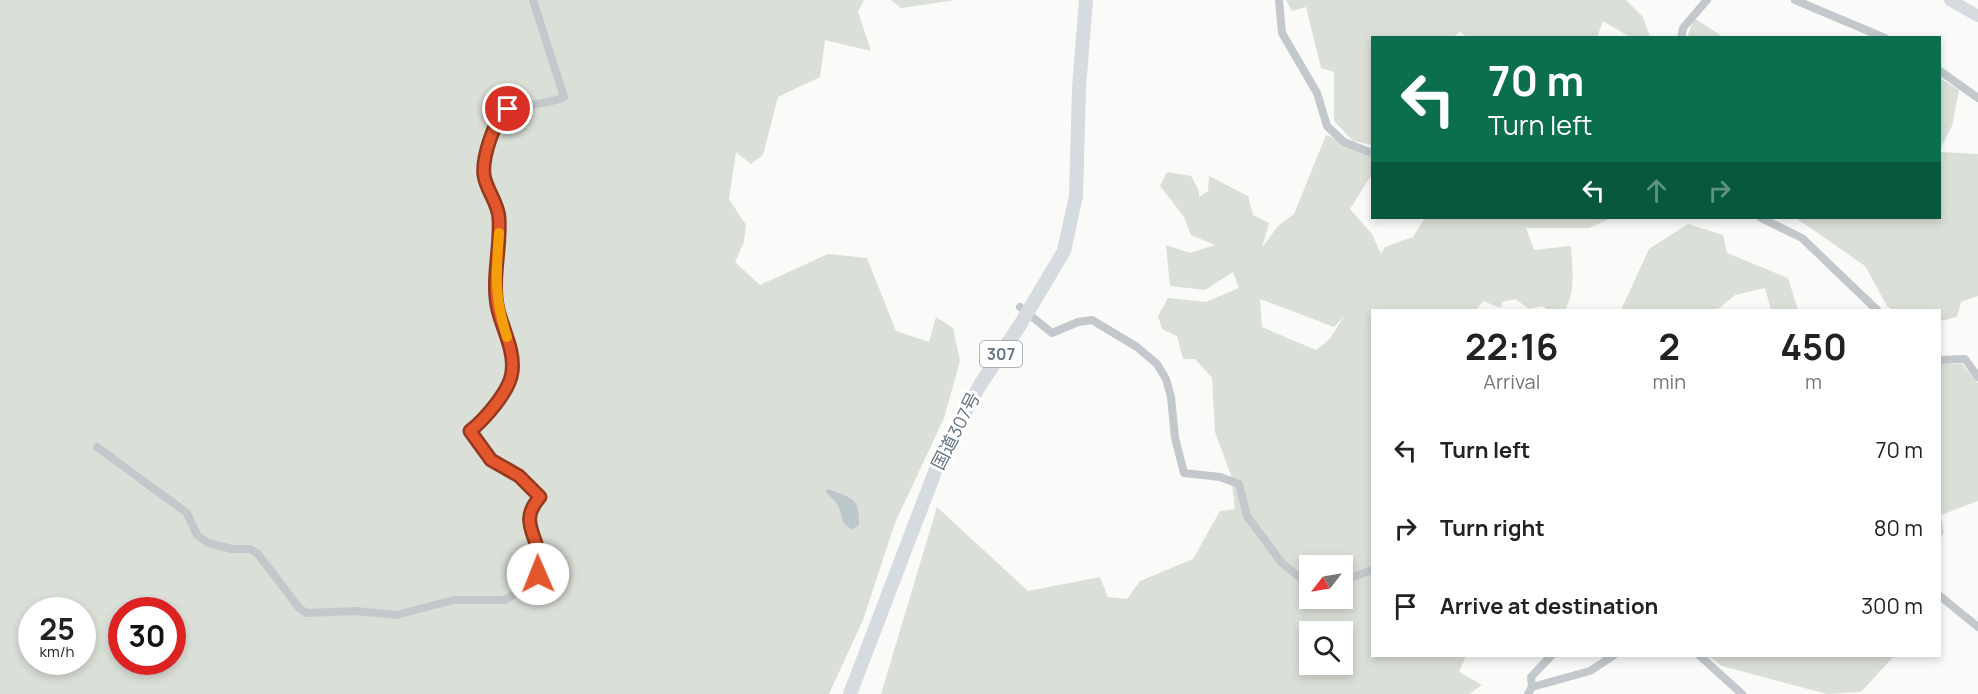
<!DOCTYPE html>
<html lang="en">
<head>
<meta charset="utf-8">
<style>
	:root { --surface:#fff; --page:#f6f6f6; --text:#222; --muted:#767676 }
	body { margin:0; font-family:Manrope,"Noto Sans JP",sans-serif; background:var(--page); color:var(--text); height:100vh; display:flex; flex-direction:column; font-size:22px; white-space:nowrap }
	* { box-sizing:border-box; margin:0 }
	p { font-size:20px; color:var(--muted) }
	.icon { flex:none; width:33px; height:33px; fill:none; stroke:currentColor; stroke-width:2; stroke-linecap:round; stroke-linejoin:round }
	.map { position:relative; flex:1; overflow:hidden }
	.details { position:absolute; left:1371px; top:309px; width:570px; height:348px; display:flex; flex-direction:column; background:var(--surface); border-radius:0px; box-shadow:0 3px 9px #0003 }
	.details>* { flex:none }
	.hud { position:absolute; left:1371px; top:36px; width:570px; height:183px; border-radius:0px; box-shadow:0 3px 9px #0003; background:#0b6e4f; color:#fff; overflow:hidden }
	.needle { width:39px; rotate:239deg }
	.tools { position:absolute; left:1299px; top:555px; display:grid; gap:12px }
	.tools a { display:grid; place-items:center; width:54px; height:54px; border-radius:0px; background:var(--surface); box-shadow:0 3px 9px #0003; font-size:30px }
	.speed { position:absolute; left:18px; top:597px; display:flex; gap:12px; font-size:30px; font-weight:700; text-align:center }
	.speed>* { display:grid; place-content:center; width:78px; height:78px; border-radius:50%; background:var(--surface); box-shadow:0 3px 9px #0003; line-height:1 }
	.speed small { font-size:15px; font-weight:400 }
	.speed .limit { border:9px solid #d22; background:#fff; color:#111 }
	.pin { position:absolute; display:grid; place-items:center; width:51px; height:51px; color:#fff; margin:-26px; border:3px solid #fff; border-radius:50%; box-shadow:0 2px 6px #0007 }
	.me { position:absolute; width:66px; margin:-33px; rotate:359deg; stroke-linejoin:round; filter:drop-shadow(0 0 4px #0008) }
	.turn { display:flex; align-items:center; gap:21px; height:126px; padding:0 18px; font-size:27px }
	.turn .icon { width:78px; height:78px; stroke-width:2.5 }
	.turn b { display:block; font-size:42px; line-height:51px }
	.lanes { display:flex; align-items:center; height:57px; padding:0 18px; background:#0003; justify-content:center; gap:30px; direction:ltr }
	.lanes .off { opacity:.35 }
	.eta { display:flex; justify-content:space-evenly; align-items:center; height:102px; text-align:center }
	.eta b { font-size:36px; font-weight:700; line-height:42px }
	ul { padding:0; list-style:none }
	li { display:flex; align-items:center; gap:18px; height:78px; padding:0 18px }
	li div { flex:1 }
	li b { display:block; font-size:22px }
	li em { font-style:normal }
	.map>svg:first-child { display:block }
	.green { fill:#dadfd7; fill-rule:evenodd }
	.water { fill:#bbc7cb }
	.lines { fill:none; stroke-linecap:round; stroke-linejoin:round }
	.minor { stroke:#c3c8cc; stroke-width:8 }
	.primary { stroke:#d6dbdf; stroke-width:12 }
	.trunk { stroke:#d6dbdf; stroke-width:14 }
	.route-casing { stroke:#94391e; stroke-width:15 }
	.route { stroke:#e4572e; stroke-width:10 }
	.slow { stroke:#f59e0b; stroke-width:10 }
	.labels { text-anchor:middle; stroke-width:6; stroke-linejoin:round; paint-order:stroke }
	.shield { fill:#fff; stroke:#939fa8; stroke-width:1.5 }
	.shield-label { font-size:16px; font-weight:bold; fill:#657683 }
	.street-label { font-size:18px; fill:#657683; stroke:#fff }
</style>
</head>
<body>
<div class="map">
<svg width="1978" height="694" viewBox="0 0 1978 694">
	<rect width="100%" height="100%" fill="#fafaf8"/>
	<path class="green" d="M0 0H864L858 12 871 51 825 40 820 77 778 97 763 155 751 164 736 152 729 199 746 225 744 242 735 262 760 285 828 254 867 258 896 331 929 342 936 317 953 328 960 361 944 418 895 523 863 620 829 694H0ZM32 610H82V662H32ZM122 610H172V662H122Z
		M891 0H956L901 8Z
		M1286 0H1626L1643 17 1650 37H1630L1603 21 1597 37 1466 38 1461 31 1453 37 1372 38V145L1353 141 1334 121V72L1321 68 1306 7 1292 11Z
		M1694 18 1723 37 1687 38Z
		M1940 78 1959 90 1952 126 1940 149Z
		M1326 135 1372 153V174L1350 209 1372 234 1381 254 1385 247 1413 237 1425 218H1612L1589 228H1526L1534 250 1571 246C1572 266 1576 292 1565 310H1548L1542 306 1529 309 1515 299 1502 302 1501 308 1483 301 1476 310H1372V656H1466L1459 672 1482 685 1469 694H881L937 507 1028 591 1100 577 1108 597 1127 599 1140 581 1193 559 1220 511 1235 509 1231 475 1215 432 1212 378 1195 359H1183L1177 336 1162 329 1158 316 1168 298 1206 302 1239 288 1233 272 1205 290 1170 286 1166 245 1190 253 1215 245 1191 235 1184 217 1160 186 1167 172 1191 176 1199 191V197L1208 191 1209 176 1248 196 1253 215 1269 223 1262 248 1277 227 1294 214ZM1260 299 1334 327 1344 316 1330 339 1316 350 1262 327ZM1310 566H1342V598H1310ZM1310 632H1342V664H1310Z
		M1940 152 1978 154V296L1961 302 1957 317 1940 321V310H1892L1887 306 1865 266 1796 218H1940Z
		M1688 224 1723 235 1727 253 1788 278 1798 310H1771L1765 288 1735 295 1717 310H1621L1649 249Z
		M1940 364H1962L1978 383V501L1941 515 1944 533 1940 539Z
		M1709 656H1894L1861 692 1827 694 1722 666Z"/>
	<path class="water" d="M829 489C852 500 859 495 859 525L853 529C839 525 844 516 838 506 835 500 829 496 825 491Z"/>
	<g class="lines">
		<path class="minor" d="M1279 0 1282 33 1317 93 1327 126 1344 142 1372 153
			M1795 0 1885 38
			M1681 38 1683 28 1707 0
			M1940 71 1978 98
			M1761 218 1802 238 1877 310
			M1020 307 1052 333 1078 322 1092 320 1137 347 1157 364 1166 379 1171 397 1175 438 1184 473 1220 477 1239 484 1247 516 1281 562 1310 586
			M1940 360 1965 359 1978 377
			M97 447 187 513 197 535 208 543 232 549H250L258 554 300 609 307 613 356 611 396 615 454 600H505L533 583 538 574 540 553 528 518 529 509 540 497 519 476 491 460 470 431C484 420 509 391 512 373 515 353 503 329 498 311 490 277 503 243 498 210 497 197 484 185 484 172 485 160 492 123 500 115 511 103 547 106 564 97L533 0
			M1342 581 1372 570
			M1940 596 1978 627
			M1700 656 1742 694
			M1532 687 1590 671 1613 656
			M1528 694 1532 687 1531 677 1551 656"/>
		<path class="primary" d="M1950 0 1978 16"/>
		<path class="trunk" d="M850 694 941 456 980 385 1020 325 1064 251 1076 196 1079 88 1086 0"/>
	</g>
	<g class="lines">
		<g class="route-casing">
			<path id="route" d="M508 109C494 119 482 158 484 175 486 190 498 202 499 218 501 249 491 280 498 310 503 330 515 351 512 372 510 391 484 420 470 431L491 460 519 476 540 497C514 526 546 538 538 574"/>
		</g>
		<use href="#route" class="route"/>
		<path class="slow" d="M499 233C496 274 494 297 507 337"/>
	</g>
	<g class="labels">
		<rect class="shield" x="980" y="341" width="42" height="26" rx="4.5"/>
		<g class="shield-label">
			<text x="1001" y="360">307</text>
		</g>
		<g class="street-label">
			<text transform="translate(956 431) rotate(-63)" y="6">国道307号</text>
		</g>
	</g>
</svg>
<div class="tools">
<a><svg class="needle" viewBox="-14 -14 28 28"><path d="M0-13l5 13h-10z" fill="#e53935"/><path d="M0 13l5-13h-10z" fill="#767676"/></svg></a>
<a><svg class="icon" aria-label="search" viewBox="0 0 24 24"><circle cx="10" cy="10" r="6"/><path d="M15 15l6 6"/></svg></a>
</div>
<div class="speed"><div>25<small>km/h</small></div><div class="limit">30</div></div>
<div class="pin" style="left:508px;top:109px;background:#d93025"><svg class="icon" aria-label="arrive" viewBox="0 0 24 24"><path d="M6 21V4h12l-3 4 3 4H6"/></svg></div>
<svg class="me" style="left:538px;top:574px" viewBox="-20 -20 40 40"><circle r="19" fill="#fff"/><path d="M0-13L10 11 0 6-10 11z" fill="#e4572e"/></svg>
<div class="hud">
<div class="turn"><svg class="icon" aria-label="left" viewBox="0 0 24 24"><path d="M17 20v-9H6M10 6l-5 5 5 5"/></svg><div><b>70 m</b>Turn left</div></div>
<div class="lanes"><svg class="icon" aria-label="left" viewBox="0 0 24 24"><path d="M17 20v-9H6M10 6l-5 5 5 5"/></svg><svg class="icon off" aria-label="ahead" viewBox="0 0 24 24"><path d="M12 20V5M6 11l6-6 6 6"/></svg><svg class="icon off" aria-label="right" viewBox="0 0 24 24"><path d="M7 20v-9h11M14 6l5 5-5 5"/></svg></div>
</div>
<section class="details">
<div class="eta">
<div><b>22:16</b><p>Arrival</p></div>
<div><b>2</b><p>min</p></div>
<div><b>450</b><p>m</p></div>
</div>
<ul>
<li><svg class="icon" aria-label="left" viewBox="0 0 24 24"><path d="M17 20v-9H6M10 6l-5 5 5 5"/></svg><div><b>Turn left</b></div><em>70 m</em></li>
<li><svg class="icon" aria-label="right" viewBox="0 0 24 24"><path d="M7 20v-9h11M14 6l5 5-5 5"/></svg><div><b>Turn right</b></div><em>80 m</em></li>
<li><svg class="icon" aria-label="arrive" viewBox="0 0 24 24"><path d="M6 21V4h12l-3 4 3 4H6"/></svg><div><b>Arrive at destination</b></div><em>300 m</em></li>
</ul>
</section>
</div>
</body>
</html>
